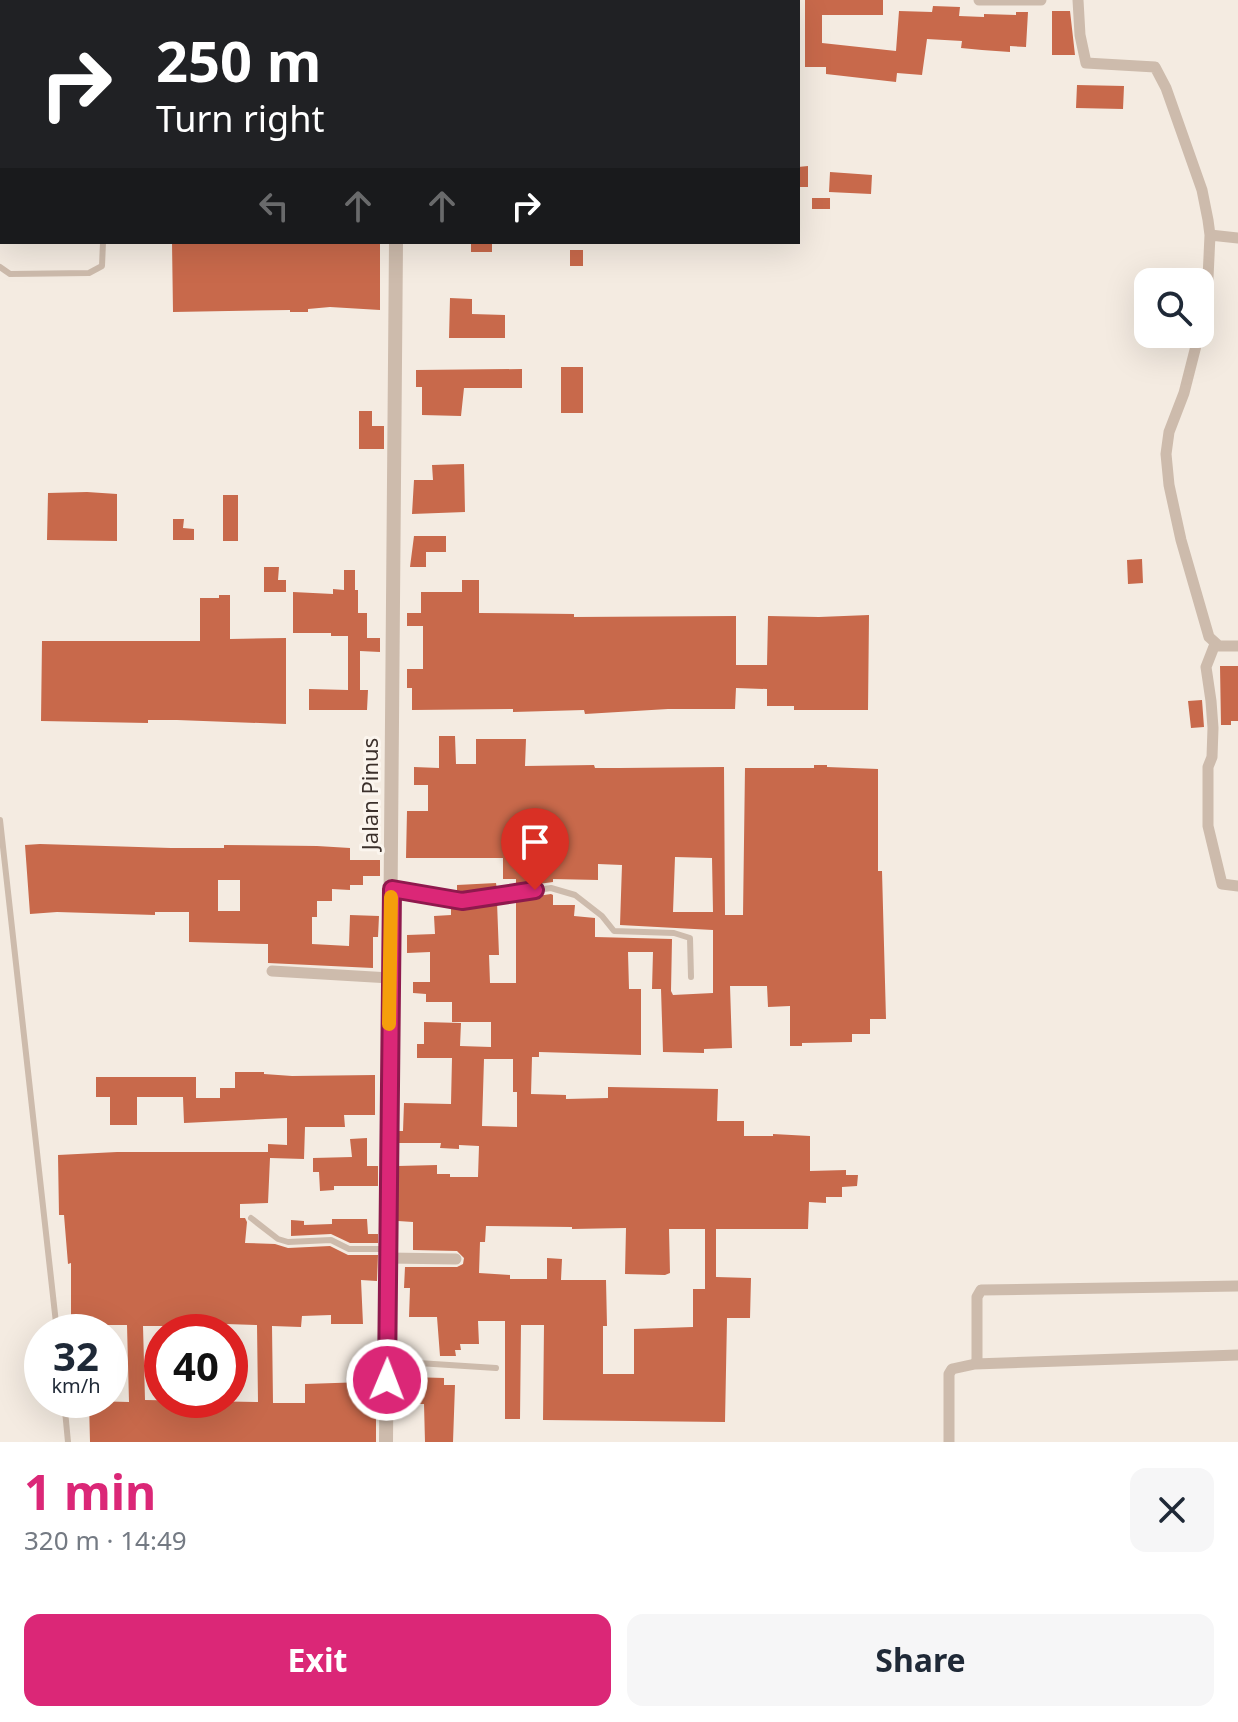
<!DOCTYPE html>
<html lang="en">
<head>
<meta charset="utf-8">
<style>
	:root { --surface:#fff; --page:#f6f6f7; --text:#1f2937; --muted:#747a83; --accent:#db2777 }
	body { margin:0; font-family:"Noto Sans",sans-serif; background:var(--page); color:var(--text); height:100vh; display:flex; flex-direction:column; font-size:30px; white-space:nowrap }
	* { box-sizing:border-box; margin:0 }
	p { font-size:26px; color:var(--muted) }
	.icon { flex:none; width:44px; height:44px; fill:none; stroke:currentColor; stroke-width:2; stroke-linecap:round; stroke-linejoin:round }
	.map { position:relative; height:1442px; overflow:hidden }
	.sheet { display:flex; flex-direction:column; background:var(--surface); flex:1 }
	.sheet>* { flex:none }
	.top-card { position:absolute; left:0px; top:0px; width:800px; height:244px; box-shadow:0 8px 32px #0002; background:#202124; color:#fff; overflow:hidden }
	.controls { position:absolute; left:1134px; top:268px; display:grid; gap:16px }
	.controls a { display:grid; place-items:center; width:80px; height:80px; border-radius:16px; background:var(--surface); box-shadow:0 8px 32px #0002; font-size:40px }
	.speed { position:absolute; left:24px; top:1314px; display:flex; gap:16px; font-size:40px; font-weight:700; text-align:center }
	.speed>* { display:grid; place-content:center; width:104px; height:104px; border-radius:50%; background:var(--surface); box-shadow:0 8px 32px #0002; line-height:1 }
	.speed small { font-size:20px; font-weight:400 }
	.speed .limit { border:12px solid #d22; background:#fff; color:#111 }
	.pin { position:absolute; display:grid; place-items:center; width:68px; height:68px; color:#fff; margin:-82px -34px; border-radius:50% 50% 50% 0; rotate:-45deg; box-shadow:0 0 8px #0007 }
	.pin .icon { rotate:45deg }
	.me { position:absolute; width:88px; margin:-44px; rotate:1deg; stroke-linejoin:round; filter:drop-shadow(0 0 6px #0008) }
	.turn { display:flex; align-items:center; gap:28px; height:168px; padding:0 24px; font-size:36px }
	.turn .icon { width:104px; height:104px; stroke-width:2.5 }
	.turn b { display:block; font-size:56px; line-height:68px }
	.lanes { display:flex; align-items:center; height:76px; padding:0 24px; background:#0003; justify-content:center; gap:40px; direction:ltr }
	.lanes .off { opacity:.35 }
	.round { display:grid; place-items:center; flex:none; width:84px; height:84px; border-radius:16px; background:var(--page) }
	.head { display:flex; align-items:center; justify-content:space-between; height:136px; padding:0 24px }
	h1 { font-size:48px; font-weight:700; line-height:60px; color:var(--accent) }
	.primary-button { display:flex; gap:16px; margin-top:auto; padding:16px 24px }
	.primary-button a { flex:1; height:92px; border-radius:16px; background:var(--accent); color:#fff; font-size:32px; font-weight:700; line-height:92px; text-align:center }
	.primary-button a+a { background:var(--page); color:var(--text) }
	.map>svg:first-child { display:block }
	.building { fill:#c8694b; fill-rule:evenodd }
	.lines { fill:none; stroke-linecap:round; stroke-linejoin:round }
	.service { stroke:#cdbbac; stroke-width:6 }
	.minor { stroke:#cdbbac; stroke-width:11 }
	.tertiary { stroke:#cdbbac; stroke-width:14 }
	.route-casing { stroke:#8e194d; stroke-width:20 }
	.route { stroke:#db2777; stroke-width:14 }
	.slow { stroke:#f59e0b; stroke-width:14 }
	.labels { text-anchor:middle; stroke-width:6; stroke-linejoin:round; paint-order:stroke }
	.street-label { font-size:22px; fill:#3b302b; stroke:#fbf5ee }
</style>
</head>
<body>
<div class="map">
<svg width="1238" height="1442" viewBox="0 0 1238 1442">
	<rect width="100%" height="100%" fill="#f4ebe1"/>
	<path class="building" d="M805 0H883V15H822V43L896 51 899 11 932 12 933 6 960 7 959 16 984 17V14L1016 15V12H1028L1026 47 1010 46V52L982 50 961 48 962 41 927 39 922 75 897 73 896 82 826 74V67H805Z
		M1052 11H1070L1075 55H1052Z
		M1077 85 1124 86 1123 109 1076 108Z
		M808 166V187H798V167Z
		M830 172 872 175 871 194 829 192Z
		M812 198H830V209H812Z
		M172 242H380V310L330 307 308 309V312H290V310L173 312Z
		M471 242H492V252H471Z
		M570 250H583V266H570Z
		M450 298 472 299V314L505 315V338H449Z
		M561 367H583V413H561Z
		M522 369V388H464L461 416 422 415V387H416V370Z
		M359 411H372V426H384V449H359Z
		M464 464 465 512 412 514 414 480H433L432 465Z
		M87 492 117 494V541L47 540 48 493Z
		M223 495H238V541H223Z
		M173 519H184L183 528 194 529V540H173Z
		M414 536H446V552H426V567H410Z
		M1142 559 1143 583 1128 584 1127 560Z
		M264 567H279L278 580H286V592H264Z
		M344 570H355V590H358V613H367V638H380V652L360 651V690H368L367 710H309V689L348 690V636H331V633H293V592L333 594V589L344 590Z
		M462 580H479V613L574 614V617L736 616V665H767L768 616 819 617 869 615 868 710H794V706H767V689L736 688 735 709H668L585 714 584 710 513 712V709L412 710V688H407V669H423V626H407V613H421V592H462Z
		M219 595H230V639L286 638V724L177 720H148V723L41 721 42 641H200V598H219Z
		M1220 666H1238V721H1231V725H1221Z
		M1202 700 1204 727 1191 728 1188 701Z
		M439 736H455L456 764H476V739H526L525 766 594 765 595 768H620L724 767 725 915H743L745 768H814V765H827V767L878 769V871H882L886 1019H870V1034H852V1042L802 1043V1046H790V1006L768 1007 767 986H730L732 1048 704 1049V1053L663 1052 661 989H652L653 952H628L629 989H641V1055L539 1052V1057H532L531 1094 566 1095V1099L608 1098V1087L718 1089 717 1121H744V1136H773V1134L810 1136V1171L846 1170V1175H858L857 1186 842 1187V1197H826V1203L809 1202 808 1229H716V1277L751 1278 750 1318H727L725 1422 543 1420 544 1325H521L520 1419H505V1321H478L479 1344H460L461 1350H455L456 1356H440L437 1317H409L410 1288H404L405 1267H457L463 1264 464 1258 457 1251 413 1250V1222L398 1221V1166L437 1165V1174H450V1177H478L479 1146 459 1145V1149L440 1148 441 1143H399V1131H403L404 1103 451 1104 452 1058H417V1044H424V1022L461 1023 460 1046 491 1047V1022H452V1002H426V994L413 993V982H430V952L407 953V935L435 934 434 916 451 915V907L497 902 499 955H489L490 983H516V899L551 894 553 895V905H575L574 916 595 918V937L672 939 671 991 673 995 713 993V930L620 925 622 865 598 864V880L553 879V882L516 887V879H503V858H406L407 811H428V785H414V767L439 768ZM675 857 712 858 713 912H673ZM484 1059H513V1092H517V1127L482 1126ZM486 1226 572 1227V1229L626 1228 625 1274 665 1275 670 1273 669 1229H705V1289H693V1327L634 1329V1374H603V1326H607L606 1280H561L562 1259 547 1258V1279H510V1275L479 1273 480 1242H485Z
		M40 844 171 848H224V845L317 846 350 848V860H380V876H363V885H350V890L332 889V901H317V917H312V944L349 946 350 915 379 916 378 937H373V968L268 963V944L189 942V912H155V915L57 912 30 914 25 845ZM218 880H240V911H218Z
		M496 883 497 890 457 894V885Z
		M235 1072H264V1074L292 1076 375 1075V1115H344L345 1127H305L304 1159 270 1158 268 1203 240 1204V1218H245L247 1222 245 1243 275 1244 288 1248 330 1246 348 1255H378L377 1281 361 1280 363 1324H331V1315L302 1316 301 1327 272 1326 273 1403H305V1384L365 1382 366 1407H376V1442H90L89 1401 129 1402 127 1325H71V1263L68 1264 64 1215H59L58 1155 117 1152H268V1144L287 1145V1118L184 1123 183 1097H137V1125H110V1097H96V1077H196V1098H220V1088H235ZM188 1324 210 1325 209 1332H226V1324L257 1325 258 1402 145 1400 143 1326H171V1332H188Z
		M367 1138V1166H378V1186H334V1190L320 1191 319 1172H313V1158L352 1157 350 1139Z
		M332 1219H367L368 1234H378V1243H350L331 1234 291 1236V1220L304 1221V1225L332 1224Z
		M410 1377 444 1378V1385H455L453 1442H425L424 1404H409Z"/>
	<g class="lines">
		<path class="service" d="M0 154H2
			M0 267 10 274 89 273 102 266 103 242
			M0 820 57 1332
			M392 889 462 901 551 888 575 895 602 916 614 931 674 933 690 938 691 977
			M251 1218 278 1239 288 1242 331 1240 349 1249H385
			M387 1361 496 1368
			M64 1400 68 1442"/>
		<path class="minor" d="M979 0H1041
			M1078 0 1080 35 1086 63 1155 67 1166 88 1202 190 1208 220 1210 235 1208 278 1200 331
			M1210 235 1238 238
			M1199 334 1184 393 1169 432 1166 454 1169 485 1181 540 1209 637 1219 646H1238
			M1215 644 1206 667 1211 701 1213 728 1212 757 1208 767V826L1222 884 1238 886
			M272 971 390 978
			M388 1258 456 1259
			M975 1364 1238 1355
			M949 1442V1374L952 1369 975 1364 977 1360V1297L981 1290 1238 1286"/>
		<path class="tertiary" d="M398 2V0
			M386 1442 396 242"/>
	</g>
	<g class="lines">
		<g class="route-casing">
			<path id="route" d="M387 1380 392 889 462 901 535 890"/>
		</g>
		<use href="#route" class="route"/>
		<path class="slow" d="M389 1024 391 897"/>
	</g>
	<g class="labels">
		<g class="street-label">
			<text transform="translate(370 794) rotate(-90)" y="8">Jalan Pinus</text>
		</g>
	</g>
</svg>
<div class="controls">
<a><svg class="icon" aria-label="search" viewBox="0 0 24 24"><circle cx="10" cy="10" r="6"/><path d="M15 15l6 6"/></svg></a>
</div>
<div class="speed"><div>32<small>km/h</small></div><div class="limit">40</div></div>
<div class="pin" style="left:535px;top:890px;background:#d93025"><svg class="icon" aria-label="arrive" viewBox="0 0 24 24"><path d="M6 21V4h12l-3 4 3 4H6"/></svg></div>
<svg class="me" style="left:387px;top:1380px" viewBox="-20 -20 40 40"><circle r="17" fill="#db2777" stroke="#fff" stroke-width="3"/><path d="M0-11L8 9 0 5-8 9z" fill="#fff"/></svg>
<div class="top-card">
<div class="turn"><svg class="icon" aria-label="right" viewBox="0 0 24 24"><path d="M7 20v-9h11M14 6l5 5-5 5"/></svg><div><b>250 m</b>Turn right</div></div>
<div class="lanes"><svg class="icon off" aria-label="left" viewBox="0 0 24 24"><path d="M17 20v-9H6M10 6l-5 5 5 5"/></svg><svg class="icon off" aria-label="ahead" viewBox="0 0 24 24"><path d="M12 20V5M6 11l6-6 6 6"/></svg><svg class="icon off" aria-label="ahead" viewBox="0 0 24 24"><path d="M12 20V5M6 11l6-6 6 6"/></svg><svg class="icon" aria-label="right" viewBox="0 0 24 24"><path d="M7 20v-9h11M14 6l5 5-5 5"/></svg></div>
</div>
</div>
<section class="sheet">
<div class="head"><div><h1>1 min</h1><p>320 m · 14:49</p></div><a class="round"><svg class="icon" aria-label="close" viewBox="0 0 24 24"><path d="M6 6l12 12M18 6L6 18"/></svg></a></div>
<div class="primary-button"><a>Exit</a><a>Share</a></div>
</section>
</body>
</html>
